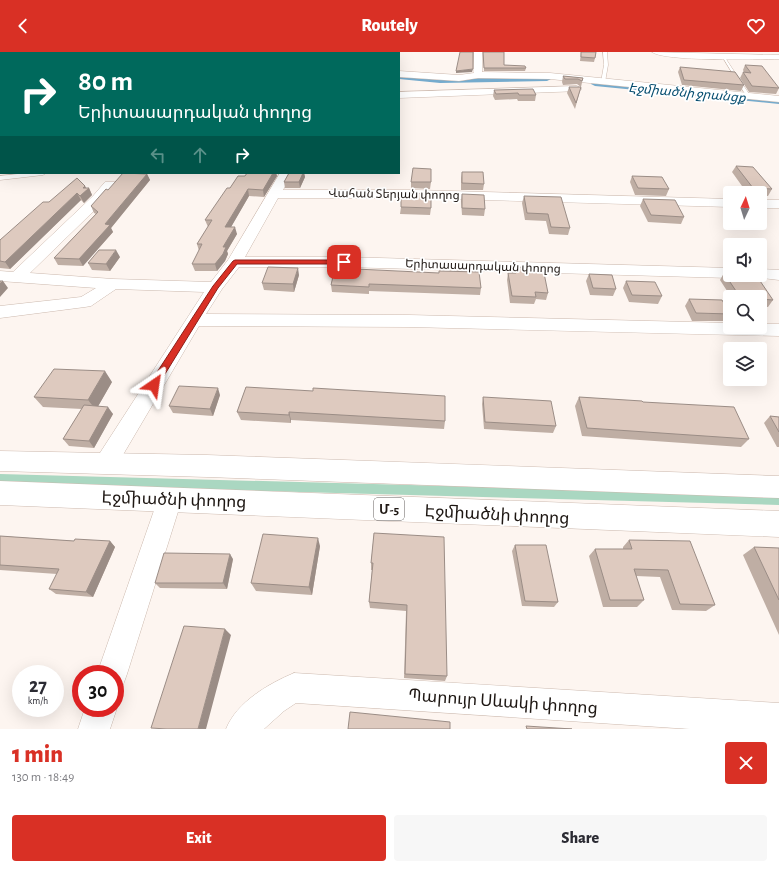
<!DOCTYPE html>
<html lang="en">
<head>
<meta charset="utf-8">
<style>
	:root { --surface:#fff; --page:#f7f7f7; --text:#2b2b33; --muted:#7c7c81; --accent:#d93025 }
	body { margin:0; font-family:"Alegreya Sans","Noto Sans Armenian",sans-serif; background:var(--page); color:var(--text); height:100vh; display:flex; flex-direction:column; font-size:15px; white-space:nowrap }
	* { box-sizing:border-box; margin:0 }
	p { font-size:13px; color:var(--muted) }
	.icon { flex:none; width:22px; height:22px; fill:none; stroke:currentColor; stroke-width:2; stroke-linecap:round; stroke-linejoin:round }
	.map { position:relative; height:677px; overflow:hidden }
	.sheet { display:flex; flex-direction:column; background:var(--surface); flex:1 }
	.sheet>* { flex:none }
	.banner { position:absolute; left:0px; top:0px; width:400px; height:122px; box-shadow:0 4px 16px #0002; background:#00695c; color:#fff; overflow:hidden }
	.needle { width:26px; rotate:4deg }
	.controls { position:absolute; left:723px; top:134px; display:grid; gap:8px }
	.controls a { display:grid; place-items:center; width:44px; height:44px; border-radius:4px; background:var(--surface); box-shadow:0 4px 16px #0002; font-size:20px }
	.speed { position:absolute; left:12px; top:613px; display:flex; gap:8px; font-size:20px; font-weight:700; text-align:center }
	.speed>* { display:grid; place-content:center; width:52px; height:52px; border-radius:50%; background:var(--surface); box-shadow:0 4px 16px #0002; line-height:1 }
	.speed small { font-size:10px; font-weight:400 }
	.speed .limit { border:6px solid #d22; background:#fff; color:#111 }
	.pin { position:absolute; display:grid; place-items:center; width:34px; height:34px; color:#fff; margin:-17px; border-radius:8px; box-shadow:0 2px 6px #0006 }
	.me { position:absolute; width:44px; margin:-22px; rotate:32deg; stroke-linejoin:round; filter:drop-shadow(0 0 3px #0008) }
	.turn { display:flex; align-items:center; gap:14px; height:84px; padding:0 12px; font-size:18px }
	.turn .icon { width:52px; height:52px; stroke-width:2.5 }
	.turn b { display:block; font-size:28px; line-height:34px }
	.lanes { display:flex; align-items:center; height:38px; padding:0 12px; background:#0003; justify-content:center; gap:20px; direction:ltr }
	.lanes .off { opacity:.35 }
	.round { display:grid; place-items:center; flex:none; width:42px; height:42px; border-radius:4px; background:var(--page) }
	.summary { display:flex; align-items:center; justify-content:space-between; height:68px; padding:0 12px }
	h1 { font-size:24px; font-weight:800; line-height:30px; color:var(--accent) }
	.button { display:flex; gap:8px; margin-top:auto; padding:8px 12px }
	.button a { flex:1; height:46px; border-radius:4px; background:var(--accent); color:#fff; font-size:16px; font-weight:800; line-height:46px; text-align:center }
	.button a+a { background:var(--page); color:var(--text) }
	header { display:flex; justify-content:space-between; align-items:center; height:52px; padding:0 12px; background:var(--accent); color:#fff; font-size:18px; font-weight:800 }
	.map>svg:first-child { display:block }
	.green { fill:#aad7c1 }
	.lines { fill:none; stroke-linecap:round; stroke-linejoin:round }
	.canal { fill:#75abcd; fill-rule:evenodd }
	.service-casing { stroke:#ccb9ae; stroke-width:1 }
	.minor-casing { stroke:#ccb9ae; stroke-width:1 }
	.trunk-casing { stroke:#ccb9ae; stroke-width:1 }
	.service { fill:#fff; fill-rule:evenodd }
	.minor { fill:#fff; fill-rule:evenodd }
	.trunk { fill:#fff; fill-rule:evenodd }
	.wall { fill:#bfaea4 }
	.shaded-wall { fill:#9b8d86 }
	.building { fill:#decabf; stroke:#9b8d86 }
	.route { fill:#d93025; stroke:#8d1f18 }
	.labels { text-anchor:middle; stroke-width:3.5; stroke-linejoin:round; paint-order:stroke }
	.far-street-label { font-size:12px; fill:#1e1713; stroke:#fff }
	.far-water-label { font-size:13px; font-style:italic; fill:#074e70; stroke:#fff }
	.shield { fill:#fff; stroke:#625d5a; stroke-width:1 }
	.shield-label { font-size:13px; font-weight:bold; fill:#1e1713 }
	.near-street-label { font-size:17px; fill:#1e1713; stroke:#fff }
</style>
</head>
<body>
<header><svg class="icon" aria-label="back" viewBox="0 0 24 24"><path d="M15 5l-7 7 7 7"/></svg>Routely<svg class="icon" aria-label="heart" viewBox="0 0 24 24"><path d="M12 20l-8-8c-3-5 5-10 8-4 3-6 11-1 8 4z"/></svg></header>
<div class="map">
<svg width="779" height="677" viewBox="0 0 779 677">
	<rect width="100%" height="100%" fill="#fdf5f0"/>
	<path class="green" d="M0 422 779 443V453L0 432Z"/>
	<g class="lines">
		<path class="canal" d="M75 0H85L86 1H76Z
			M399 23 440 27 547 25 551 27 547 29 440 31 399 27Z
			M592 30 779 46V52L595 34 591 32Z"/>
		<g class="service-casing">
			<path id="service" d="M0 0H6L1 2Z
				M61 0H67L68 1H62Z
				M350 0H354V1H350Z
				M603 0H607L608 13 605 30 603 31 601 30 604 13Z
				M722 4H724L751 45H747Z
				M27 121H46L43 123 0 128V124Z"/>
		</g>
		<g class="minor-casing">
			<path id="minor" d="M88 0H98L99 1H89Z
				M474 0H482V20L550 21 779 44V50L550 27 478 26 459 29 399 25V19L459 23 474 21Z
				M652 0 779 3V7C759 7 663 10 652 0Z
				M577 34 582 37 580 39 399 46V40Z
				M280 121H292L283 138H416L730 147V155L416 146H278L245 205H344L730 216V223H737L730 226 344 215H239L222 237 206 262 409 263 730 271V275H760V272H779V284L409 275 199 274 114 418 106 421 98 418 95 411 98 404 204 240 116 237 91 254 85 255 0 266V254L81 245 96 236 0 229V219L13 220 93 144 105 130H115L116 133 103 150 30 221 113 227 211 230 228 208Z
				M760 148H779V156H760Z
				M760 217 779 218V228L754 225 753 223H760Z
				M170 436 178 439 182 447 127 622 123 633 115 636V622H97L158 447 162 439Z
				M294 621 779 651V677H690L296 651 284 659 264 677H226C237 650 268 632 294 621Z
				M115 652 117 656 110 677H78L85 656H115Z"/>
		</g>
		<g class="trunk-casing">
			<path id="trunk" d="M0 399 207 403 779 424V446L207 425 0 419Z
				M0 429 779 459V485L0 453Z"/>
		</g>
		<use href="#service" class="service"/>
		<use href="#minor" class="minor"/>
		<use href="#trunk" class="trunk"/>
	</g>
	<path class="wall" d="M483 0H504V13L526 16 525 19H484Z
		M581 0H596L595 6 594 10 580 9Z
		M745 13 779 36 776 42 749 40 740 26 743 20H744L743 18Z
		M680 15 744 33 741 39 682 33 678 20Z
		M563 24 583 26 581 35 577 32 563 33 562 30Z
		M569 35H581L575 57 567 41Z
		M494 38 536 43 535 49H518L517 47 495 48 493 44Z
		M736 114 772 137 768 144H760V141H747L732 120Z
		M462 120 484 132 483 138H461V126Z
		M247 121H276L277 124 264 145 249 144 231 175 237 182 227 199 228 202 225 209 217 219H195L192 212 199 199 197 192 208 175 205 168 230 136 245 124Z
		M289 121H304L305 125 300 136H285L284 130Z
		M147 122 150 128 111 176 113 180 83 214 58 213 54 206 96 162 94 161 91 154 108 138Z
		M632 124 669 137 666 144 635 143 630 130Z
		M411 130H431L430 137 411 136Z
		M85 134 86 136H89L92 143 84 151 81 148 10 217 0 216V188L49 150Z
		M462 142 485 157 484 164 462 163 461 149Z
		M524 144 570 176 568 183 549 182 546 169 525 168 522 151Z
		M643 147 684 165 681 172 648 170 640 154Z
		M401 155 431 156 430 163 400 162Z
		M120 205 110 219 92 218 88 211Z
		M515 215 548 241 546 248 536 247 534 252 510 251 507 228 508 221H514Z
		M335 216 481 236 480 243 369 239V242L332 240 331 233Z
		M724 221 773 248 768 255H760V245H731L720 228Z
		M589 222 616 237 613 244 590 243 586 229Z
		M299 223 294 240 264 238 262 231Z
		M626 229 662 244 658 252 629 250 623 236Z
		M689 247 730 262 725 269H692L685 254Z
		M112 330 98 354 113 362 94 396 69 394 63 387 82 357 43 355 34 345Z
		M246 335 445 369 444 377 291 368V371L241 368 237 360Z
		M220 343 213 364 173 361 169 354Z
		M483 345 556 374 553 381 484 377 482 352Z
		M579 345 643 350 749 387 741 395 582 384 575 354Z
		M770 364 779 365V395H777L764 371Z
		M374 481 447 624 445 629 404 626 406 559 370 556 369 550 372 518H371V511Z
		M0 484 74 489H110L115 495 93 545 56 542 49 537 57 522 0 518Z
		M629 488 715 553 706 559 672 558 660 525 636 524 644 548 637 555H603L589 504 595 497H623V495Z
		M515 493 558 550 554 555 522 554 512 499Z
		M320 494 312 543 256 539 251 531Z
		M754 495 779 496V583L743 503Z
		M233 507 227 537 160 536 155 531Z"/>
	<path class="shaded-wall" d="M473 17 472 20 456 21V19Z
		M273 121H276L277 124 264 145 263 138Z
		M303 121H304L305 125 300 136 299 130Z
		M147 122 150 128 111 176 113 180 83 214 79 207 105 172Z
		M85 134 87 138 89 136 92 143 84 151 80 144 83 136Z
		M248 137 249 144 227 182 225 175Z
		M77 141 81 148 10 217 5 210Z
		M235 175 237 182 227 199 228 202 225 209 217 219 215 212 223 195Z
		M116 198 120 205 110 219 106 212Z
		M298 216 299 223 294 240 293 232Z
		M3 229 8 236 0 245V232Z
		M105 319 112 330 96 358 88 348Z
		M218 336 220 343 213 364 210 357Z
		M108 355 113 362 94 396 89 389Z
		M289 360 291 368V371L289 363Z
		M318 486 320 494 312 543 309 535Z
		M110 489 115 495 93 545 86 540Z
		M230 502 233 507 227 537 223 531Z
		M225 577 231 583 206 677H198Z"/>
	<path class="building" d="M460 0H473V17L456 19Z
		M483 0H504V13L525 14 526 16H484Z
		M581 0H596L595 6 581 5Z
		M745 13 762 14 779 36 752 34 743 20 751 21Z
		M680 15 735 20 744 33 684 28Z
		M563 24 583 26 582 29 578 27H565Z
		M569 35H581L576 51Z
		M533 37 536 43H519L518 41 496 42 494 38Z
		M736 114 753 115 772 137 753 136Z
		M413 116 431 117V130H411Z
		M462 120H483L484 132 462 131Z
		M123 121 147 122 105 172 110 173 79 207 54 206 98 160 91 154 106 137 108 138Z
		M247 121H273L263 138 248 137 225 175H235L223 195H226L223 202 215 212H192L202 192H197L212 168H205L227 136H230L238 124H245Z
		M289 121H303L299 130H284Z
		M632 124 662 125 669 137 638 136Z
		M77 126 85 134 83 136H89L80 144 77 141 5 210 0 209V188L43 150H49Z
		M431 141V156L401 155V142Z
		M462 142 484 143 485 157 462 156Z
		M524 144 561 145 570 176 551 175 548 162 527 161Z
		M643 147 675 148 684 165 651 163Z
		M99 198H116L106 212 88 211Z
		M268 215 298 216 293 232 262 231Z
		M515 215 543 216 548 241 535 240 536 245 512 244 508 221H516Z
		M335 216 439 221V219L479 220 481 236 369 232V235L331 233Z
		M724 221H730V223H756L773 248 760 247V245H740Z
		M589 222 612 223 616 237 593 236Z
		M0 229H3L0 232Z
		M626 229 655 230 662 244 632 243Z
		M689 247 722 248 730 262 696 261Z
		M54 317 105 319 88 348 34 345Z
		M179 334 218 336 210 357 169 354Z
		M246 335 313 339V336L445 344V369L289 360V363L237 360Z
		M483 345 551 349 556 374 485 370Z
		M579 345 642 349 643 350 734 355 749 387 587 376Z
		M84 353 108 355 89 389 63 387Z
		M770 364 779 365V380Z
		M374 481 444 485 447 624 405 622 407 553 369 550 373 511H371Z
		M263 482 318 486 309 535 251 531Z
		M0 484 74 489 75 487 110 489 86 540 49 537 59 517 0 513Z
		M629 488 690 489 715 553 680 552 668 518 634 517 644 548H610L595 497H632Z
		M515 493H546L558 550 525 549Z
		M754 495 779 496V548Z
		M164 501 230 502 223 531H155Z
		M184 574 225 577 198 677H167L151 676Z
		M350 660 450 670V677H348Z
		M526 674 572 677H527Z"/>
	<path class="route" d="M235 208H344L348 210 344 212H237L218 236 157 335H150L149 333 150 331 213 234 233 209Z"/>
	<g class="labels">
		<g class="far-street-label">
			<text transform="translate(394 142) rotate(1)" y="4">Վահան Տերյան փողոց</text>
			<text transform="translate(483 214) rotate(2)" y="4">Երիտասարդական փողոց</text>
		</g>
		<g class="far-water-label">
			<text transform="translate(687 40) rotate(5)" y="5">Էջմիածնի ջրանցք</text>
		</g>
		<rect class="shield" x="374" y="446" width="30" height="22" rx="3"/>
		<g class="shield-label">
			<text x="389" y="462">Մ-5</text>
		</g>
		<g class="near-street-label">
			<text transform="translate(174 447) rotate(2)" y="6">Էջմիածնի փողոց</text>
			<text transform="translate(497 462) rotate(3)" y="6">Էջմիածնի փողոց</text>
			<text transform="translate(503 649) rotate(4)" y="6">Պարույր Սևակի փողոց</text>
		</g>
	</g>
</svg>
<div class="controls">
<a><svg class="needle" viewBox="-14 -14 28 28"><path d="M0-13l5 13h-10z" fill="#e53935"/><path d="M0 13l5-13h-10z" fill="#7c7c81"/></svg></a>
<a><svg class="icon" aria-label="sound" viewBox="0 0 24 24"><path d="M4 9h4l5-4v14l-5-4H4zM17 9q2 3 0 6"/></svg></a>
<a><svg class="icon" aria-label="search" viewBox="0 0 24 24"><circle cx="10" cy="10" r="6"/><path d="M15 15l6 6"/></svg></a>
<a><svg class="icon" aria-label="layers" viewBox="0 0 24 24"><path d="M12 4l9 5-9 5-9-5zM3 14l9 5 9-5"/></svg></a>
</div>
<div class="speed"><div>27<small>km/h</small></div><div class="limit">30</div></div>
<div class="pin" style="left:344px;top:210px;background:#d93025"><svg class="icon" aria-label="arrive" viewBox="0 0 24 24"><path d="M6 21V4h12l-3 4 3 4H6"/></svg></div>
<svg class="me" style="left:154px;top:333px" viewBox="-20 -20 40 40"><path d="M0-17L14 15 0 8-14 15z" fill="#d93025" stroke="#fff" stroke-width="4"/></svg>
<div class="banner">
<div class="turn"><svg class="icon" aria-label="right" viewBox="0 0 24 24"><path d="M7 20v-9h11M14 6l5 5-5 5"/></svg><div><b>80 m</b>Երիտասարդական փողոց</div></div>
<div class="lanes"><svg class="icon off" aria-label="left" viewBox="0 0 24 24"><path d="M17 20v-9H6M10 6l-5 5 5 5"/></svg><svg class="icon off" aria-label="ahead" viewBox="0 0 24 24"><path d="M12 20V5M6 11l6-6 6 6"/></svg><svg class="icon" aria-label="right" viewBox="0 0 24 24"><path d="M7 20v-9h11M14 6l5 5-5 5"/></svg></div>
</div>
</div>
<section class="sheet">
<div class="summary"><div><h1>1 min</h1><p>130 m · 18:49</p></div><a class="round" style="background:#d93025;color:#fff"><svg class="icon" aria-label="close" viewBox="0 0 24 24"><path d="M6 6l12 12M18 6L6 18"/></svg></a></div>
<div class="button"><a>Exit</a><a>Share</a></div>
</section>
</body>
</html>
